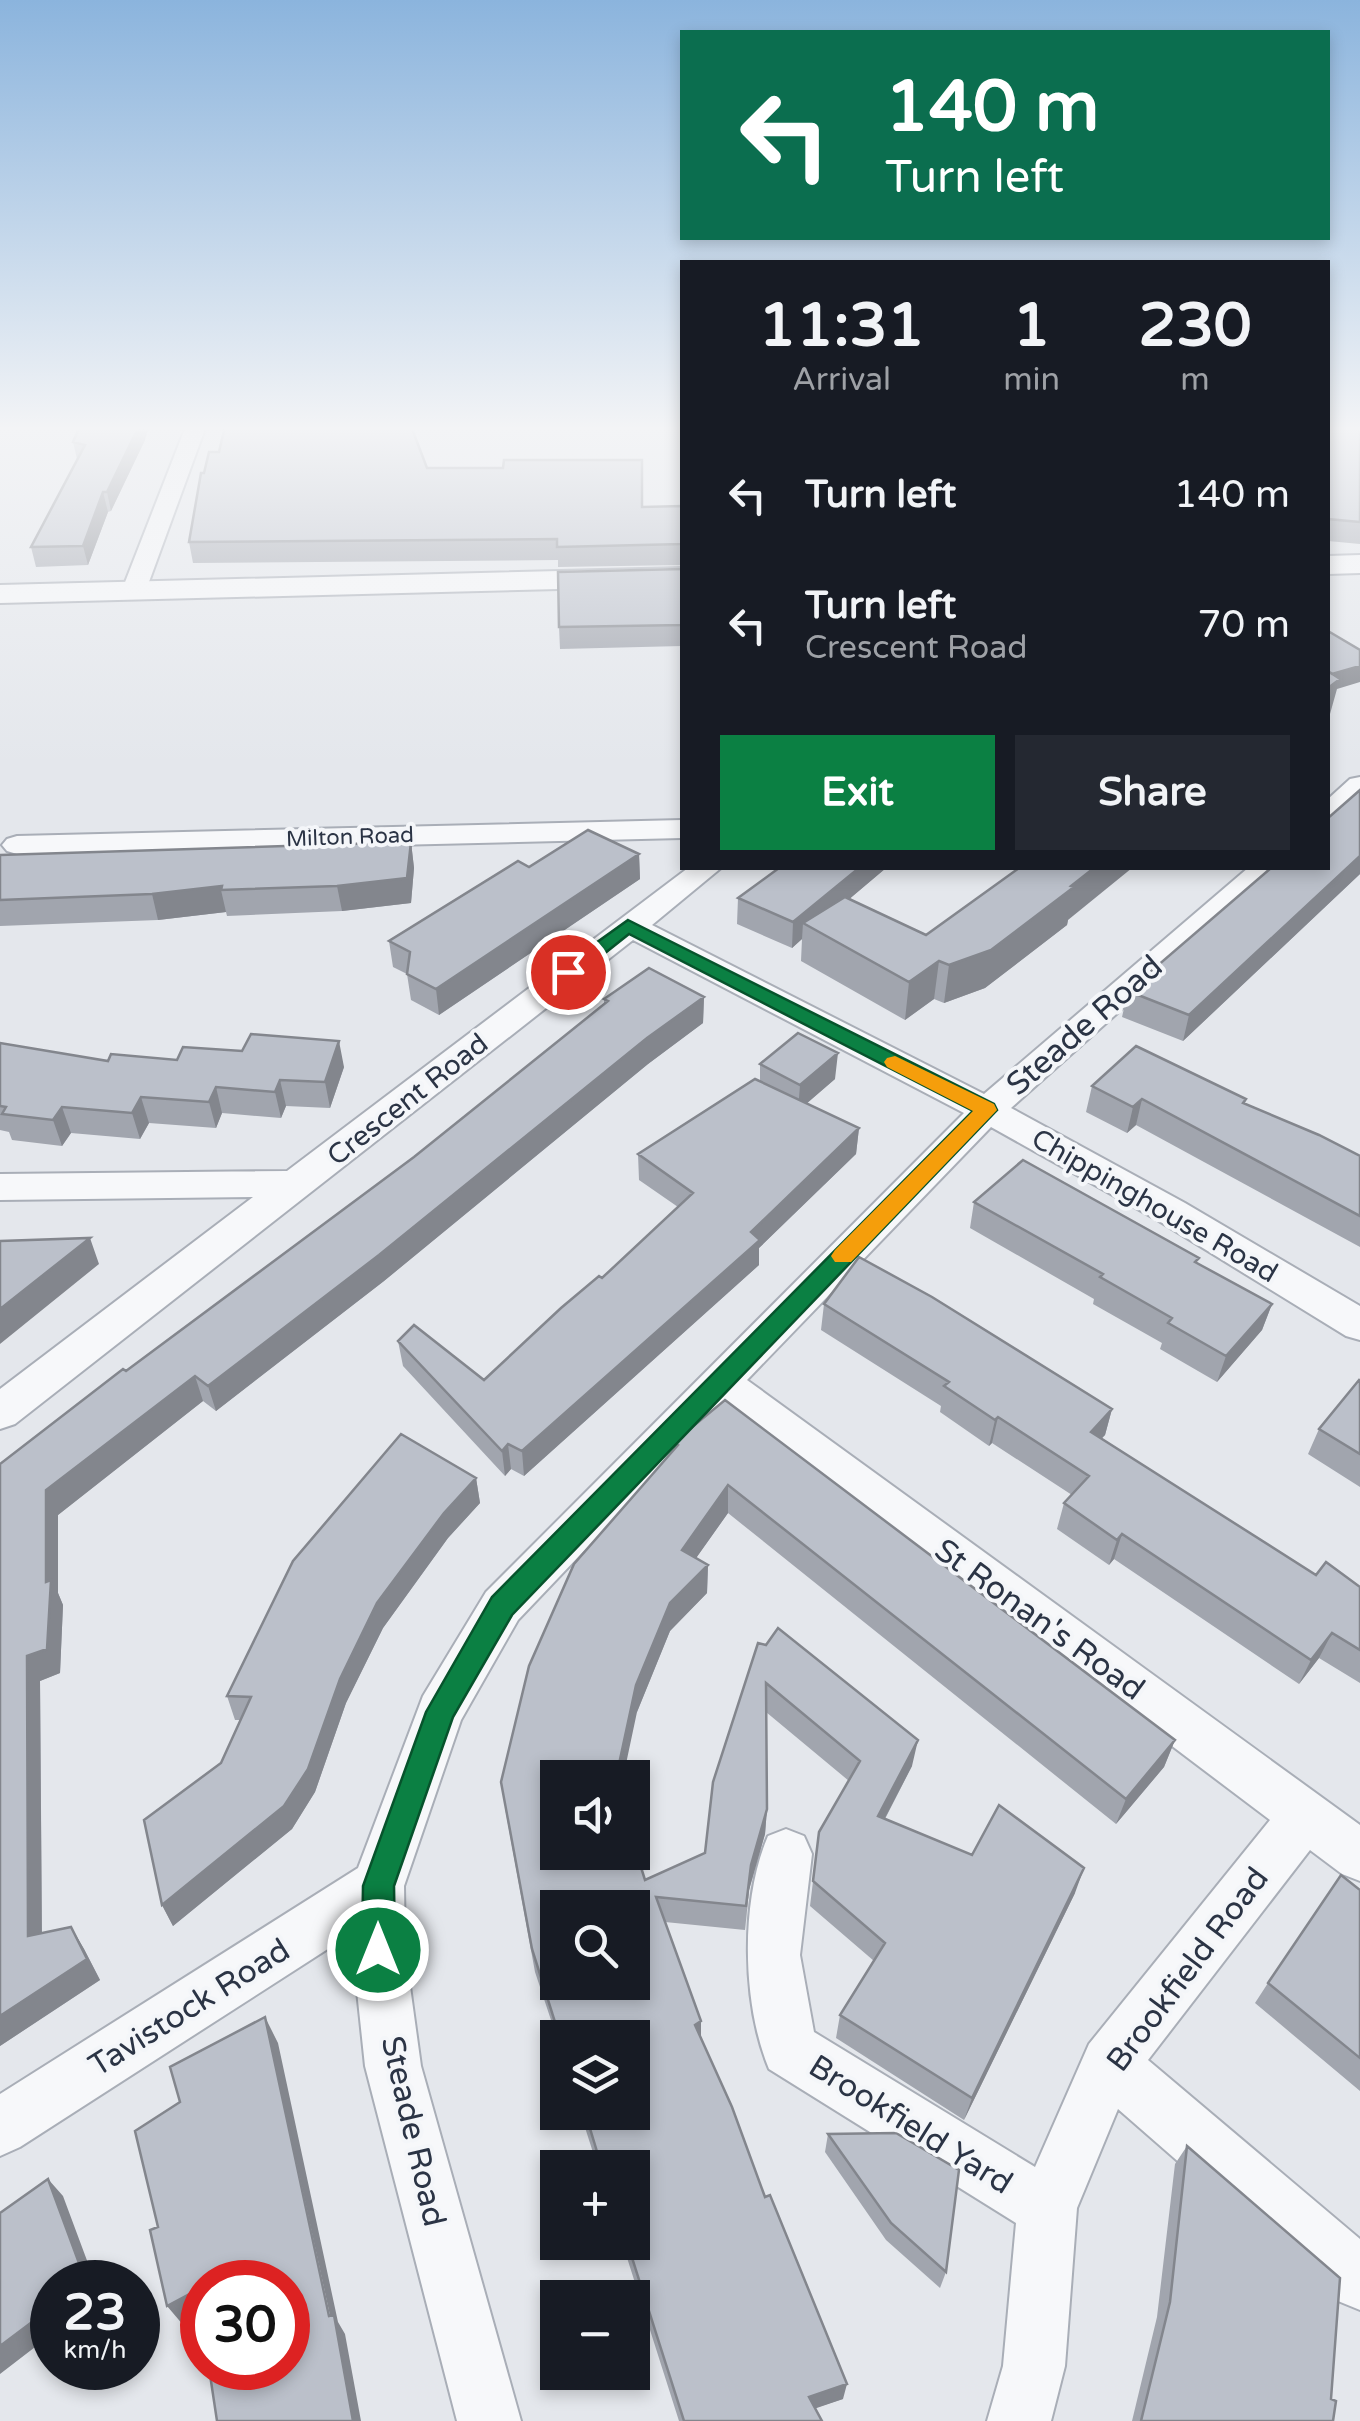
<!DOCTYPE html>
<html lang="en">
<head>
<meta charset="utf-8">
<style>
	:root { --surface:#171b24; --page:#242831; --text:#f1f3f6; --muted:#9ea1a6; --accent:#0b8043 }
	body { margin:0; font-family:"Varela Round",sans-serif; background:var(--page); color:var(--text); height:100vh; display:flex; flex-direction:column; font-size:38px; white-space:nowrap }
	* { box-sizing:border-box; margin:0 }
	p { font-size:32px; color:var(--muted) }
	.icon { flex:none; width:55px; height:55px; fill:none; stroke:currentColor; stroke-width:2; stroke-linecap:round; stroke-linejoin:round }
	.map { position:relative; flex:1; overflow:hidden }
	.panel { position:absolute; left:680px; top:260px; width:650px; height:610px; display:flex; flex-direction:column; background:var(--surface); border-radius:0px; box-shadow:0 5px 15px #0003 }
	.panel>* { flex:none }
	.banner { position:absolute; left:680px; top:30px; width:650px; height:210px; border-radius:0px; box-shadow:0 5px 15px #0003; background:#0b6e4f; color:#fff; overflow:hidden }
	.tools { position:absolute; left:540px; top:1760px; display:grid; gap:20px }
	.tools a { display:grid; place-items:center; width:110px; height:110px; border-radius:0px; background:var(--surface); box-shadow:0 5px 15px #0003; font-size:50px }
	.speed { position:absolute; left:30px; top:2260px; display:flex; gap:20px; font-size:50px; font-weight:700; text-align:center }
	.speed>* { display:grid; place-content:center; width:130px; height:130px; border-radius:50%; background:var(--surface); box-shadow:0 5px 15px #0003; line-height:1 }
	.speed small { font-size:25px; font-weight:400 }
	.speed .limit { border:15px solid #d22; background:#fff; color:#111 }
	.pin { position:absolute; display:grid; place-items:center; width:85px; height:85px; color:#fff; margin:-42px; border:5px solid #fff; border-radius:50%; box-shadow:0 2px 10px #0007 }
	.me { position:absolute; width:110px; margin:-55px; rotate:0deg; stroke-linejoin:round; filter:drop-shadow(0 0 8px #0008) }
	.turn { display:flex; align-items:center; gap:35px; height:210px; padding:0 40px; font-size:45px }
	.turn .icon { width:130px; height:130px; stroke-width:2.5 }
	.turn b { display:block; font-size:70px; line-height:85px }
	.eta { display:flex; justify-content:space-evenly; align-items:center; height:170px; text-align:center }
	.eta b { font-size:60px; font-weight:700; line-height:70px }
	.action { display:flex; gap:20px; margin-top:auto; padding:20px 40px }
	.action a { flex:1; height:115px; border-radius:0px; background:var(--accent); color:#fff; font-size:40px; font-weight:700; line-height:115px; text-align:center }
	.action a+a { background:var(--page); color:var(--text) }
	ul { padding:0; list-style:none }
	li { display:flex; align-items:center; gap:30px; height:130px; padding:0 40px }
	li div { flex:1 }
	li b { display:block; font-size:38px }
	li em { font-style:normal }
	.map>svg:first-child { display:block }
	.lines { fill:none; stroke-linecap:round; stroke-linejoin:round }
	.minor-casing { stroke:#a9aeb7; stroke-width:4 }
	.tertiary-casing { stroke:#a9aeb7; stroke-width:4 }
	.minor { fill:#f7f8fa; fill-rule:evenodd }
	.tertiary { fill:#f7f8fa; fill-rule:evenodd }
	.wall { fill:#a1a5ae }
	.shaded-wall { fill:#83868d }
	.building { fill:#bbc0ca; stroke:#83868d; stroke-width:2.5; fill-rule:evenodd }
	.route { fill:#0b8043; stroke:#07532c; stroke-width:2.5 }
	.slow { fill:#f59e0b }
	.labels { text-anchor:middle; stroke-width:8; stroke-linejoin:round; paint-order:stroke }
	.far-street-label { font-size:22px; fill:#2b3445; stroke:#f4f6f9 }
	.street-label { font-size:28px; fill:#2b3445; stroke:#f4f6f9 }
	.near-street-label { font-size:32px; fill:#2b3445; stroke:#f4f6f9 }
</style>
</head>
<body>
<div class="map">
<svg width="1360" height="2421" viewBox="0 0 1360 2421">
	<rect width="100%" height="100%" fill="#e4e7ec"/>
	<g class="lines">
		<g class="minor-casing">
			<path id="minor" d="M186 426H206L146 590 134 597 126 595 122 590Z
				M1360 777V800L1338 819 1328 821V799L1350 779Z
				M682 820V838L17 854 7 851 2 845 7 839 17 836Z
				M688 868H721L652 925 984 1094 1248 868H1280L1011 1108 1185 1203 1360 1306V1340L1346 1336 1159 1221 991 1127 747 1380 1360 1825V1881L1342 1874 1310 1850 1148 2060 1360 2239V2310L1338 2301 1118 2109 1077 2208 1065 2366 1051 2421H987L1003 2366 1016 2223 769 2069C742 2004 740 1901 768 1836L786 1829 804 1836 812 1854 800 1955 814 2032 1035 2167 1089 2044 1270 1820 722 1406 518 1620 461 1720 404 1886 405 1950 421 2066 521 2421H457L365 2066 351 1934 20 2147 0 2156V2094L358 1868 423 1696 486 1592 964 1113 633 940 15 1424 0 1429V1389L253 1197 0 1200V1174L287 1171Z"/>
		</g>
		<g class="tertiary-casing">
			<path id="tertiary" d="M1360 555V573L1328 574V556Z
				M682 568V586L0 603V585Z"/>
		</g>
		<use href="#minor" class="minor"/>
		<use href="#tertiary" class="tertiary"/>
	</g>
	<path class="wall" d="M1328 426H1360V544L1328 541Z
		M145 440 111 511 108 512 88 565 36 567 31 547 77 459 73 442Z
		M427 468 642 507 682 506V565L558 567V560L193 563 189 542Z
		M682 567V646L560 649 559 627 682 569Z
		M1360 790V874L1183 1041 1122 1017 1128 991Z
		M411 842 414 868 411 903 342 911 227 916 226 912 158 920 0 926V855Z
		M639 854 640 879 439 1015 411 1000 407 974 393 967 389 941 529 867Z
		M779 868H886L849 899 926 935 1068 920 1067 925 985 988 944 1003 934 999 905 1020 801 961 802 939 792 948 737 924 738 898Z
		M704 997 703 1023 648 1064 384 1281 216 1411 203 1401 58 1515V1593L63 1605 60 1673 40 1681 42 1933 71 1927 84 1949 100 1980 0 2046V1464L414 1157 604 1004V999Z
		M0 1043 108 1061 177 1060 344 1067 330 1108 286 1106 281 1118 222 1113 216 1128 149 1123 140 1139 71 1133 62 1146 12 1140 9 1132 0 1130Z
		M760 1064 835 1079 807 1103 859 1128 856 1154 759 1248V1265L524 1476 511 1469 505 1476 403 1366 398 1341 484 1380 602 1278 678 1207 639 1180 638 1154 760 1081Z
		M1092 1086 1246 1099 1245 1104 1360 1156V1247L1136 1125 1127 1133 1086 1112Z
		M974 1202 1198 1264 1272 1304 1262 1330 1217 1382 1160 1349 1162 1343 1093 1304 1094 1299 970 1228Z
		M824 1304 1112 1409 1105 1435 1101 1438 1316 1575 1360 1587V1683L1319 1658 1299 1684 1114 1559 1109 1565 1057 1529 1064 1503 1072 1495 992 1443 989 1446 940 1412 941 1406 821 1330Z
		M1360 1381V1487L1308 1454 1319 1429Z
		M674 1442 1175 1740 1164 1767 1116 1824 728 1513 696 1558 708 1565 707 1593 670 1631 637 1712 558 1778 645 1880 705 1853 758 1643 912 1766 885 1819 972 1855 1075 1893 964 2120 836 2038 840 2015 874 1961 810 1906 819 1832 849 1781 766 1712 767 1809 765 1834 749 1890 745 1930 665 1922 701 2037 765 2197 843 2399 815 2408 822 2421H679L622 2242H632V2168H598L580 2112H632V2038H558V2041L535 1972 505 1808 674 1449Z
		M476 1478 480 1503 448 1538 383 1628 346 1703 315 1792 292 1829 173 1926 162 1905 221 1763 241 1720H235L227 1696Z
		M1360 1890V2091L1255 2003 1268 1983Z
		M828 2134 946 2272 940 2288 886 2240 825 2152Z
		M1187 2146 1331 2399 1333 2421H1132L1157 2317 1175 2164Z"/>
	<path class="shaded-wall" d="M139 426H149L145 440 111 511 107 492Z
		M103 492 108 512 88 565 83 546Z
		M1360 666V682L1337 689 1330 714 1328 716V684L1330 674Z
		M411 842 414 868 411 903 342 911 337 886Z
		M639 854 640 879 439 1015 436 989Z
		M1360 856V874L1183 1041 1189 1015Z
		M859 868H886L814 929 803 923 802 939 792 948 793 922Z
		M1094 868H1132L1068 920 1067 925 985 988 944 1003 949 965 1071 886Z
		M222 886 221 890 226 912 158 920 152 894Z
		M939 961 934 999 905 1020 909 982Z
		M704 997 703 1023 648 1064 384 1281 216 1411 208 1386 647 1038Z
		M339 1041 344 1067 330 1108 325 1082Z
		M838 1053 835 1079 798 1111 800 1085Z
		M280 1080 286 1106 281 1118 275 1092Z
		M216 1087 222 1113 216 1128 209 1102Z
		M141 1097 149 1123 140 1139 132 1113Z
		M1142 1099 1136 1125 1127 1133 1133 1107Z
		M62 1107 71 1133 62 1146 53 1120Z
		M859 1128 856 1154 759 1248V1265L524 1476 522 1451Z
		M90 1238 99 1264 0 1344V1309Z
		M1272 1304 1262 1330 1217 1382 1226 1356Z
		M195 1376 203 1401 58 1515V1593L63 1605 60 1673 40 1681 42 1958 28 1936 27 1656 46 1582V1490Z
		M1112 1409 1105 1435 1084 1458 1091 1432Z
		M998 1417 992 1443 989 1446 995 1420Z
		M508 1444 511 1469 505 1476 502 1451Z
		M476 1478 480 1503 448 1538 383 1628 346 1703 315 1792 292 1829 173 1926 162 1905 377 1603 444 1513Z
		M728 1485V1513L682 1578V1550Z
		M1122 1534 1114 1559 1109 1565 1117 1540Z
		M708 1565 707 1593 670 1631 637 1712 623 1778H616L636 1685 670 1603Z
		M1332 1633 1319 1658 1299 1684 1311 1660Z
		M918 1740 912 1766 873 1841 878 1816Z
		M1175 1740 1164 1767 1116 1824 1126 1799Z
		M767 1809 765 1834 749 1890 745 1930 751 1865Z
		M1084 1868 1075 1893 964 2120 972 2098Z
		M71 1927 84 1949 100 1980 0 2046V2016Z
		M265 2017 278 2043 338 2322 345 2334 361 2421H353Z
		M701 2021V2044L695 2025Z
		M48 2179 63 2196 95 2282H86Z
		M199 2289 202 2316 184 2326 167 2306Z
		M52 2307V2334L0 2374V2346Z
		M847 2384 843 2399 805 2412 809 2397Z"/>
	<path class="building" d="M80 426H139L107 492H103L83 546 31 547 85 445 73 442Z
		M225 426H411L427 468H503L504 460H642V507L682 506V544L557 547V539L189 542 201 473H204L209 452H219Z
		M1328 426H1360V522L1328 519Z
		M682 567V625L559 627 558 572 682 569Z
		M1328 631 1360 650V666L1332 674 1328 671Z
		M1328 671 1340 679 1328 688Z
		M1360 790V856L1189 1015 1128 991 1271 868H1328V818Z
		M588 830 639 854 436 989 407 974 410 952 389 941 518 861 529 867Z
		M411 842 407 878 337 886 221 890 222 886 152 894 0 900V855Z
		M779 868H859L793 922 738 898Z
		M1019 868H1094L1071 886 1074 887 991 950 949 965 939 961 909 982 803 923 845 897 926 935Z
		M649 968 704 997 647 1038 379 1255 208 1386 195 1376 46 1490V1582L51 1580 47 1649 27 1656 28 1936 71 1927 87 1959 0 2016V1464L123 1369 126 1371 414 1157 608 1001 604 999Z
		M798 1033 838 1053 800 1085 760 1064Z
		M251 1034 339 1041 325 1082 280 1080 275 1092 216 1087 209 1102 141 1097 132 1113 62 1107 53 1120 2 1114 6 1107 0 1106V1043L108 1061 111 1054 177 1060 183 1047 242 1051Z
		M1136 1046 1246 1099 1243 1103 1319 1135 1360 1156V1216L1142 1099 1133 1107 1092 1086Z
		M755 1079 859 1128 751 1232 760 1240 522 1451 508 1444 502 1451 398 1341 414 1325 484 1380 561 1308 599 1276 602 1278 693 1193 638 1154Z
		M1023 1160 1199 1258 1195 1262 1272 1304 1226 1356 1168 1323 1172 1318 1100 1277 1103 1274 974 1202Z
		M90 1238 0 1309V1241Z
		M859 1257 932 1297 1112 1409 1091 1432 1316 1575 1326 1562 1360 1587V1650L1332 1633 1311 1660 1122 1534 1117 1540 1064 1503 1089 1476 998 1417 995 1420 944 1386 949 1382 824 1304Z
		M1359 1380 1360 1381V1454L1319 1429Z
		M725 1400 1175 1740 1126 1799 728 1485 682 1550 708 1565 670 1603 636 1685 616 1778H558V1852H632V1839L645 1880 705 1853 713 1782 758 1643 766 1645 778 1628 918 1740 878 1816 972 1855 999 1805 1084 1868 972 2098 840 2015 885 1943 813 1881 819 1832 860 1761 766 1683 767 1809 751 1865 746 1906 656 1897 701 2021 695 2025 732 2107 765 2197 770 2195 847 2384 809 2397 822 2421H684L627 2242H632V2168H602L585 2112H632V2038H560L532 1949 501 1782 529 1666 574 1564 678 1445 674 1442ZM558 1908H632V1982H558Z
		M401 1434 476 1478 444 1513 377 1603 340 1679 308 1769 284 1806 162 1905 144 1820 221 1763 251 1697 227 1696 293 1561Z
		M1341 1875 1360 1890V2058L1268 1983Z
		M265 2017 329 2316 334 2315 353 2421H217L209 2368H288V2282H202V2317L199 2289 167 2306 150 2230 158 2227 135 2131 180 2102 170 2067Z
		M896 2133 959 2170 946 2272 891 2223 828 2134Z
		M1187 2146 1340 2278 1331 2399 1336 2401 1333 2421H1141L1170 2302Z
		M48 2179 86 2282H52V2307L0 2346V2213Z"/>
	<linearGradient id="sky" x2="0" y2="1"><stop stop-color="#8bb4dd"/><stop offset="0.56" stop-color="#f3f4f6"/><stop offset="1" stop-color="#f3f4f6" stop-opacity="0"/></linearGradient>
	<rect width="1360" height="765" fill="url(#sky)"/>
	<path class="route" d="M628 920 994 1104 997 1110 512 1615 453 1717 394 1886 395 1950 390 1961 378 1966 367 1961 362 1950 363 1886 426 1712 492 1597 973 1111 629 934 575 977H561V968Z"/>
	<path class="slow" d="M895 1056 994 1104 997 1110 851 1262H835L831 1256 835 1250 973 1111 887 1067 884 1062 887 1058Z"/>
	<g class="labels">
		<g class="far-street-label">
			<text transform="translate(350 836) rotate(-2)" y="8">Milton Road</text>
		</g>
		<g class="street-label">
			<text transform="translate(407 1099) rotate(-38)" y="10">Crescent Road</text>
			<text transform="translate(1155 1205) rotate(30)" y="10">Chippinghouse Road</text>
		</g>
		<g class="near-street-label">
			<text transform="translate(1084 1025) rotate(-41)" y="11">Steade Road</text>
			<text transform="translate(1040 1619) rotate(36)" y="11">St Ronan's Road</text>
			<text transform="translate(1187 1969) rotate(-53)" y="11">Brookfield Road</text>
			<text transform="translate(189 2007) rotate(-32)" y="11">Tavistock Road</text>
			<text transform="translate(911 2124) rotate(32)" y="11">Brookfield Yard</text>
			<text transform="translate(414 2131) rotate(77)" y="11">Steade Road</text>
		</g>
	</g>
</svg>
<div class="tools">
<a><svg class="icon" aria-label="sound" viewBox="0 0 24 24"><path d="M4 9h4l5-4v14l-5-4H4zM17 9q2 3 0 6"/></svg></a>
<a><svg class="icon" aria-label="search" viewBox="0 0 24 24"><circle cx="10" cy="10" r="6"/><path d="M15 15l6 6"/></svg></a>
<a><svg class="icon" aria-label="layers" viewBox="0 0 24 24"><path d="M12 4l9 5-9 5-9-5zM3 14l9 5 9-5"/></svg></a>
<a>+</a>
<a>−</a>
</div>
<div class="speed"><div>23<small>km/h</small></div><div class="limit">30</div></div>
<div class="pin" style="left:568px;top:972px;background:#d93025"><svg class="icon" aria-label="arrive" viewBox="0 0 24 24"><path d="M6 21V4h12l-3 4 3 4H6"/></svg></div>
<svg class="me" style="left:378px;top:1950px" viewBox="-20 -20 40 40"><circle r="17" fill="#0b8043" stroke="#fff" stroke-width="3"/><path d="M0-11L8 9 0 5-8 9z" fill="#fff"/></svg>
<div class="banner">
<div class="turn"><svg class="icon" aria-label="left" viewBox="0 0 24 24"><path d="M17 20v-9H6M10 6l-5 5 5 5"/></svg><div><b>140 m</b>Turn left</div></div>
</div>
<section class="panel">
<div class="eta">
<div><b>11:31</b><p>Arrival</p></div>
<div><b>1</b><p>min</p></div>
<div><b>230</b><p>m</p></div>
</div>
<ul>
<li><svg class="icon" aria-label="left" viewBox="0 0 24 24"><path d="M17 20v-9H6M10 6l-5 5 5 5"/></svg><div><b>Turn left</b></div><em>140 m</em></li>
<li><svg class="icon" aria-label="left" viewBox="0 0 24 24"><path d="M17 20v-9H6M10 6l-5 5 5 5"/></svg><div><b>Turn left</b><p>Crescent Road</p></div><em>70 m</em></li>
</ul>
<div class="action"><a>Exit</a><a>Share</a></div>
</section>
</div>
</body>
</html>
